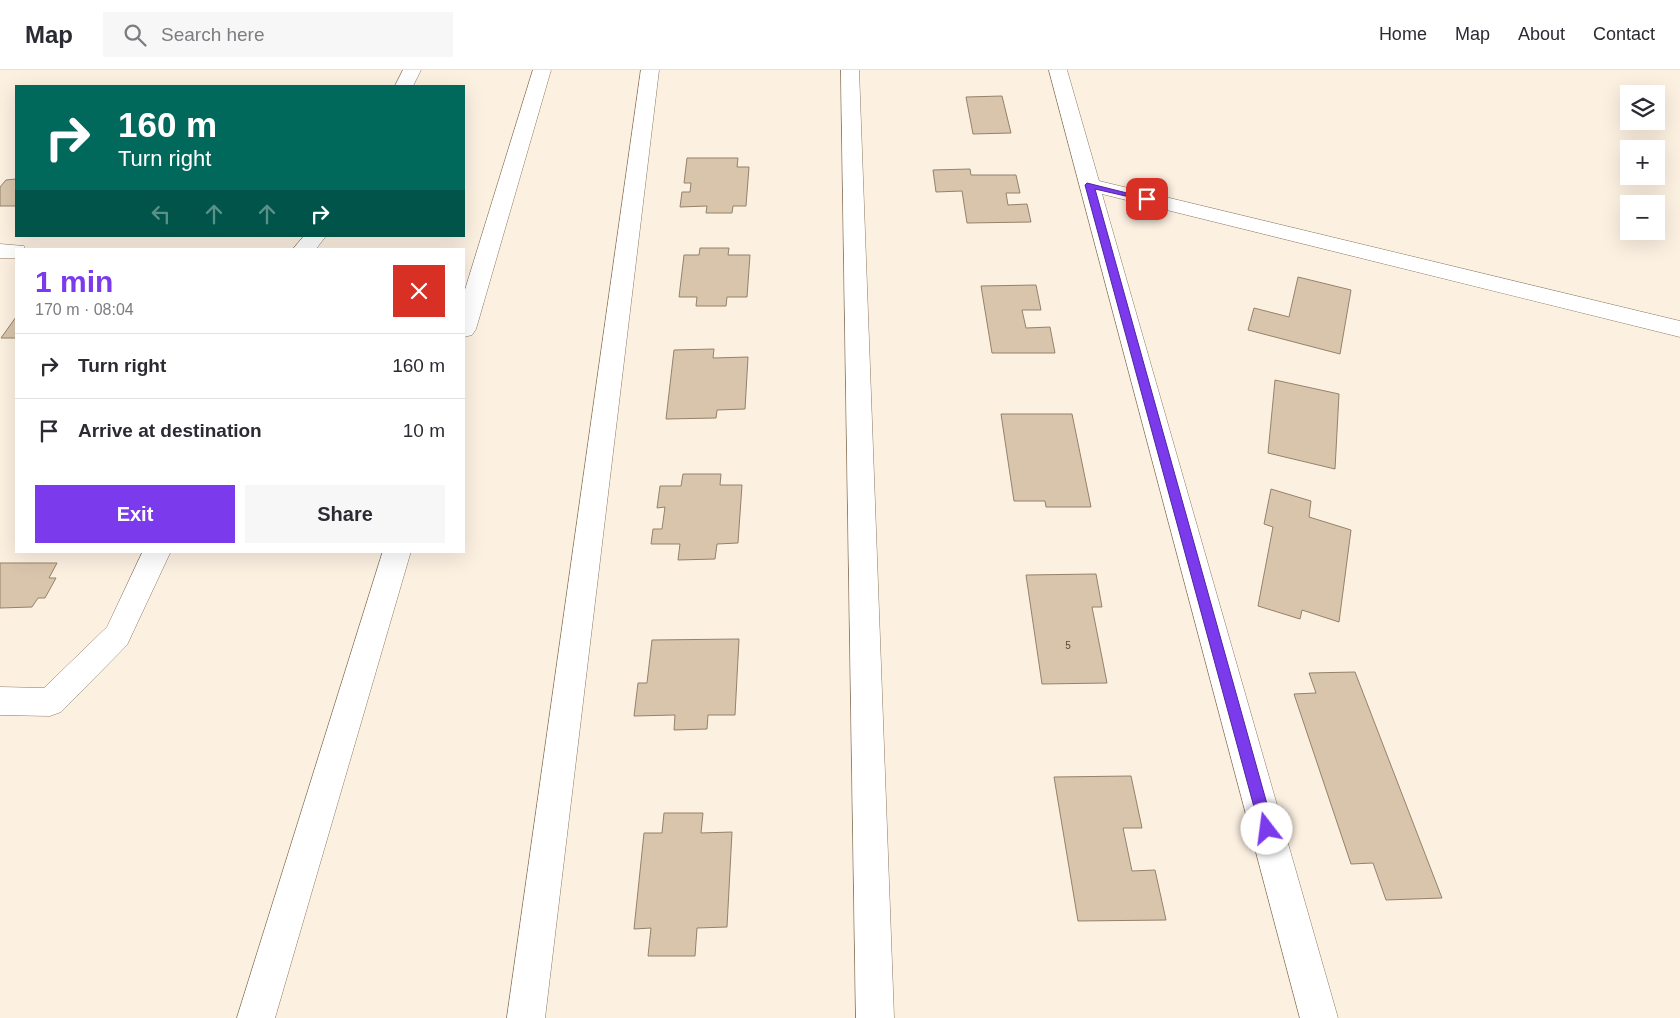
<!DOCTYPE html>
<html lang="en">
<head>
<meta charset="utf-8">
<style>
	:root { --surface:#fff; --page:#f7f7f7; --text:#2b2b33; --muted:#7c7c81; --line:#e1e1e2; --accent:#7c3aed }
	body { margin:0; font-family:Arial,sans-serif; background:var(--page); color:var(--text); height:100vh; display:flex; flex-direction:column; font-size:19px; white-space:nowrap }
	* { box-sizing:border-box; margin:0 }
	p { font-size:16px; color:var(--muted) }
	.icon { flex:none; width:28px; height:28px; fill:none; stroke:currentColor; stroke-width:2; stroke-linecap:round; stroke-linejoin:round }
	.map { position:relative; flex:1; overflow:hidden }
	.details { position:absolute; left:15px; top:178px; width:450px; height:305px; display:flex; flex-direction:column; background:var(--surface); border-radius:0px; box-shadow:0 5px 20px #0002 }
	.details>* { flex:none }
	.top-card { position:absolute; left:15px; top:15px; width:450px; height:152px; border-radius:0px; box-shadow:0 5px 20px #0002; background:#00695c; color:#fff; overflow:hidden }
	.tools { position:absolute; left:1620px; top:15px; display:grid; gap:10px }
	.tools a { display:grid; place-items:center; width:45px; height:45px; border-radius:0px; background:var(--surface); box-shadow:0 5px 20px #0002; font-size:25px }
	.pin { position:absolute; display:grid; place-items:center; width:42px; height:42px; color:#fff; margin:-21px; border-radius:10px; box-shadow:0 2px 8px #0006 }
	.me { position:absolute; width:55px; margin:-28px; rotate:345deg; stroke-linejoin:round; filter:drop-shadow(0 0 4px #0008) }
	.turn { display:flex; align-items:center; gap:18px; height:105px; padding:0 20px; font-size:22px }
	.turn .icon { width:65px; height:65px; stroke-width:2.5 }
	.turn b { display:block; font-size:35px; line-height:42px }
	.lanes { display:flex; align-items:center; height:48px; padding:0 20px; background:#0003; justify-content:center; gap:25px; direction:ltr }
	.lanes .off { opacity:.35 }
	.round { display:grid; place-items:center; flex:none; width:52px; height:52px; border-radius:0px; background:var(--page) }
	.summary { display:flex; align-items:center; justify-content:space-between; height:85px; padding:0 20px }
	h1 { font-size:30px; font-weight:700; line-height:38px; color:var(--accent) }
	.action { display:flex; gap:10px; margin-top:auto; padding:10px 20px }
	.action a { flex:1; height:58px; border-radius:0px; background:var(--accent); color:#fff; font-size:20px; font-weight:700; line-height:58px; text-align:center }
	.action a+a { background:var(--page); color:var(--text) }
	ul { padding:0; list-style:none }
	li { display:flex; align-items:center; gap:15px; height:65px; padding:0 20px; border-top:1px solid var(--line) }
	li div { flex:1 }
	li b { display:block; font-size:19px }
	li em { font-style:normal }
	header { display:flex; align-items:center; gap:30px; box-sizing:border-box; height:70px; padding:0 25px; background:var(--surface); border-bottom:1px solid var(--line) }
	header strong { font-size:24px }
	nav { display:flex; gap:28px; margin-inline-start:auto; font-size:18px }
	.search { width:350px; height:45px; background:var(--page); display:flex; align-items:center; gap:12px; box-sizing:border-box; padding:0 18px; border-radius:0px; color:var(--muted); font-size:19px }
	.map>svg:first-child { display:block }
	.building { fill:#d9c5ac; stroke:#94826a }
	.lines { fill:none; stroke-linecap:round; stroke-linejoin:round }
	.minor-casing { stroke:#8b7962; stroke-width:1 }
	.minor { fill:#fff; fill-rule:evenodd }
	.route { fill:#7c3aed; stroke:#51269a }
	.labels { text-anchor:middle; stroke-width:5; stroke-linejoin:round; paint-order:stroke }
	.number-label { font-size:10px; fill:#53483c }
</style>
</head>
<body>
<header>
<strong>Map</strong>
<div class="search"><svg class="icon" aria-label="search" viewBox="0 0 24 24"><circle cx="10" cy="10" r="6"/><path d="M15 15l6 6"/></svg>Search here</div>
<nav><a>Home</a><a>Map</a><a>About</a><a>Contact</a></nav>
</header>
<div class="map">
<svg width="1680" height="948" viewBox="0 0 1680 948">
	<rect width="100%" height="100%" fill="#fcf0e1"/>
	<path class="building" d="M1002 26 1011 63 973 64 966 27Z
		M687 88H738L737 97H749L746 136H733L732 143H706L707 136 680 137 682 122H690L691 113H684Z
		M970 99 971 105H1016L1020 123H1006L1008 135 1027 134 1031 152 967 153 962 121 936 122 933 100Z
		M16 109V136H0V117L6 110Z
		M700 178H729L728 185H750L747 227H727L726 236H696L697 227H679L684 185H699Z
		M1298 207 1351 220 1340 284 1248 260 1254 238 1289 247Z
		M1036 215 1041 240H1022L1026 258 1050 257 1055 283H992L981 216Z
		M16 247V268H1Z
		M714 279 713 288 748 287 745 339 717 340 716 348 666 349 674 280Z
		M1275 310 1339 324 1335 399 1268 383Z
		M1001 344H1072L1091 437H1046L1045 431H1014Z
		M683 404H721L720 415H742L738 473 717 474 715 489 678 490 680 474H651L653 459H662L665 437 657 438 660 416H681Z
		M1271 419 1311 431 1309 447 1351 460 1339 552 1302 540 1300 549 1258 536 1273 457 1264 454Z
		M0 493H57L49 508H56L45 528H38L32 537 0 538Z
		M1096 504 1102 537H1092L1107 613 1042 614 1026 505Z
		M739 569 735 645H708L707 659 674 660 675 645 634 646 638 613H647L652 570Z
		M1355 602 1442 828 1386 830 1373 793 1351 794 1294 624 1316 623 1309 603Z
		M1131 706 1142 758H1123L1132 801 1155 800 1166 850 1078 851 1054 707Z
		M664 743H703L701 763 732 762 727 857 697 858 695 886H648L651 858 634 859 644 763H662Z"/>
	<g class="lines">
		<g class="minor-casing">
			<path id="minor" d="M403 0H421L413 16H395Z
				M533 0H551L476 259 472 265 464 267V223Z
				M641 0H659L545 948H507Z
				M841 0H859L894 948H856Z
				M1049 0H1067L1099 111 1680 251V267L1102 124 1338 948H1300Z
				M304 166H326L316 179H293Z
				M0 174 24 176 25 179H16V188H0Z
				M143 481H171L127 575 61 642 50 646 0 645V617L44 618 107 557Z
				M383 481H411L275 948H237Z"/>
		</g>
		<use href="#minor" class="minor"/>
	</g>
	<path class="route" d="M1087 113 1151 129 1147 131 1095 119 1274 759 1272 763 1267 765 1262 763 1260 759 1085 115Z"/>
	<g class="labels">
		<g class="number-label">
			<text x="1068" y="579">5</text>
		</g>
	</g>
</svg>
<div class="tools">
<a><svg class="icon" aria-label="layers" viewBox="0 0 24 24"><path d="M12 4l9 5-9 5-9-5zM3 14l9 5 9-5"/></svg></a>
<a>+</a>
<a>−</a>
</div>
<div class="pin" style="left:1147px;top:129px;background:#d93025"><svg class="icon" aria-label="arrive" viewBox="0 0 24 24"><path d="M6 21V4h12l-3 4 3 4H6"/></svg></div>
<svg class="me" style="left:1267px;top:759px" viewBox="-20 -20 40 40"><circle r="19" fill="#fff"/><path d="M0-13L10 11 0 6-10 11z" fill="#7c3aed"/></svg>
<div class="top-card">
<div class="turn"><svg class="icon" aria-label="right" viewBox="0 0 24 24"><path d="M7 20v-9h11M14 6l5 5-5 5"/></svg><div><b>160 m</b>Turn right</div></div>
<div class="lanes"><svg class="icon off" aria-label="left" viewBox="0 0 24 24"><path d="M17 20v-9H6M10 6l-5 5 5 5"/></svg><svg class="icon off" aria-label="ahead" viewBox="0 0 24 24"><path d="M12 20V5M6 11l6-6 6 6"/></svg><svg class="icon off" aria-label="ahead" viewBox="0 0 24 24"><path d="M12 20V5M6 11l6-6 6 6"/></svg><svg class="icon" aria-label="right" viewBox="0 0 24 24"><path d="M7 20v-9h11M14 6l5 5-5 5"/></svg></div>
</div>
<section class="details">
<div class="summary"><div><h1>1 min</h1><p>170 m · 08:04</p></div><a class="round" style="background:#d93025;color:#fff"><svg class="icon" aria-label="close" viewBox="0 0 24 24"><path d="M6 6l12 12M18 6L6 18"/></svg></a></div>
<ul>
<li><svg class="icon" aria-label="right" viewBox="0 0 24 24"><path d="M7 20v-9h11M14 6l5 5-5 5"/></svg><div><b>Turn right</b></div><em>160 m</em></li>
<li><svg class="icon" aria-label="arrive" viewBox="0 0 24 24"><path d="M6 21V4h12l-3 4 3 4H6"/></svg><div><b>Arrive at destination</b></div><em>10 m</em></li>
</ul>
<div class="action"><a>Exit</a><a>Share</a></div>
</section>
</div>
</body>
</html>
